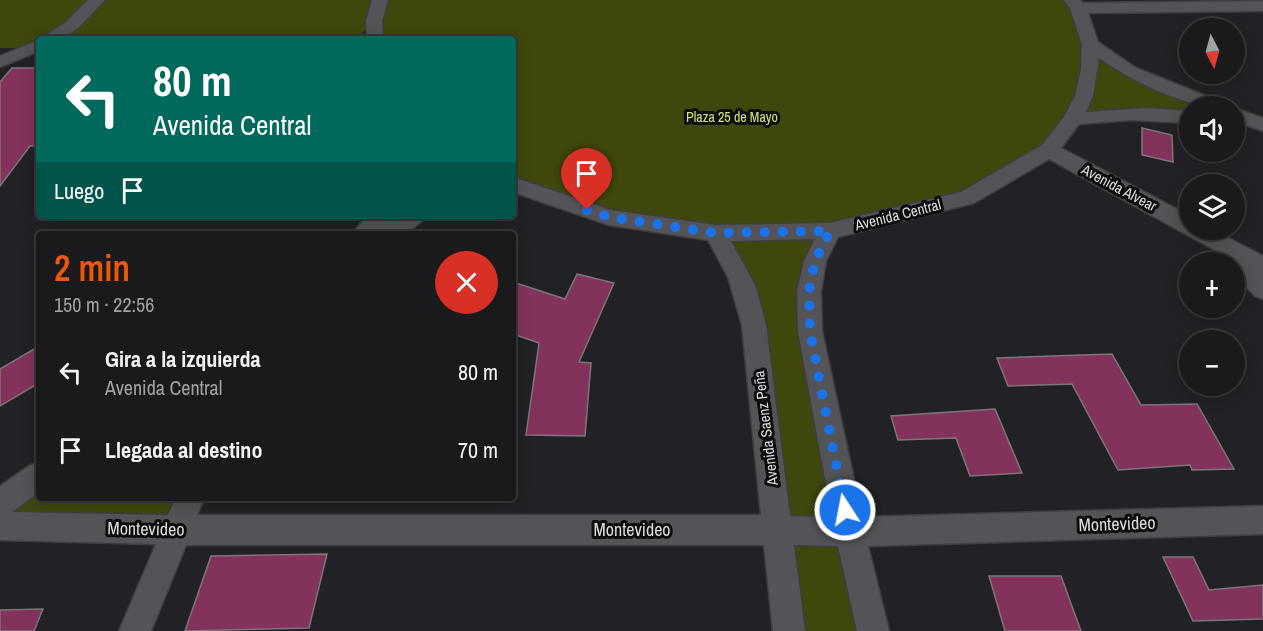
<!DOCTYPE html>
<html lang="es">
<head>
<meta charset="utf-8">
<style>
	:root { --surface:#1a1a1c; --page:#232325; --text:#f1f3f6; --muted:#9fa1a3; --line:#38383b; --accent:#ea580c }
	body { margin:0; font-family:"Archivo Narrow",sans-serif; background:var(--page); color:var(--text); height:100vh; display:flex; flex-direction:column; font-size:22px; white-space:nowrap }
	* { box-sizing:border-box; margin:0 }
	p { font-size:20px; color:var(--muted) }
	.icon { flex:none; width:33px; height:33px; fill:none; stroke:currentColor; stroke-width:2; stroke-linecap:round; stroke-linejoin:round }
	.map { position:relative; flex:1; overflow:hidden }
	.side { position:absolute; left:36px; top:231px; width:480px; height:270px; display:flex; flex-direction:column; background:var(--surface); border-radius:6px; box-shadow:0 3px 15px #0003,0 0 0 2px var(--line) }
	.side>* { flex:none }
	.guide { position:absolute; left:36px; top:36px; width:480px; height:183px; border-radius:6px; box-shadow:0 3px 15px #0003,0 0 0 2px var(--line); background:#00695c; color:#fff; overflow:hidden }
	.needle { width:39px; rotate:174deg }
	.buttons { position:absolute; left:1179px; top:18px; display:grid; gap:12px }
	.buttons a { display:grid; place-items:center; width:66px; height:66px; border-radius:50%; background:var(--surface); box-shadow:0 3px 15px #0003,0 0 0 2px var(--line); font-size:30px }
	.pin { position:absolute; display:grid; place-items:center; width:51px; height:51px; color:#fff; margin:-62px -26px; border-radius:50% 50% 50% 0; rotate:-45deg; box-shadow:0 0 6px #0007 }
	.pin .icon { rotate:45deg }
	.me { position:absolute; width:66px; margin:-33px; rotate:349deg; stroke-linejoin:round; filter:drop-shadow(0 0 4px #0008) }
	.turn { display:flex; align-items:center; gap:21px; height:126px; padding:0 18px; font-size:27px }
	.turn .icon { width:78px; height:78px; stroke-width:2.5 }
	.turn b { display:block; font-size:42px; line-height:51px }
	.then { display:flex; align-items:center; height:57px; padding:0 18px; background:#0003; gap:12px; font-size:22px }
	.round { display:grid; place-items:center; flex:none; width:63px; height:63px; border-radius:32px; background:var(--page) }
	.summary { display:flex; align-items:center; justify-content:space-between; height:102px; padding:0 18px }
	h1 { font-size:36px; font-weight:600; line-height:45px; color:var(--accent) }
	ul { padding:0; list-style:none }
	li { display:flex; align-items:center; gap:18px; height:78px; padding:0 18px }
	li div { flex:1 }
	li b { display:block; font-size:22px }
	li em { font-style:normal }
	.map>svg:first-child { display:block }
	.green { fill:#3f470c }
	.building { fill:#83335b; stroke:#7c7679; stroke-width:1.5 }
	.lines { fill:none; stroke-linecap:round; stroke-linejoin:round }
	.minor-casing { stroke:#3e3e41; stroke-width:3 }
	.minor { fill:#545458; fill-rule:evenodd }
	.route { stroke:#1a73e8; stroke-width:10; stroke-dasharray:0 18 }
	.labels { text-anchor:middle; stroke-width:6; stroke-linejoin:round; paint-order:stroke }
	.far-park-label { font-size:14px; fill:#d1e66c; stroke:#0c0c0e }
	.street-label { font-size:15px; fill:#dcdcdf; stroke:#0c0c0e }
	.near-street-label { font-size:18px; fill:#dcdcdf; stroke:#0c0c0e }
</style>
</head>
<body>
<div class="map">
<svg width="1263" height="631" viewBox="0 0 1263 631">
	<rect width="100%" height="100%" fill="#222226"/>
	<path class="green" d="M0 0H1070L1090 44 1166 89 1214 106H1190L1189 117 1073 119 1049 150 967 198 830 231 809 291 876 631H789L754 325 715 233 513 190V39H375L373 22 357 39H39V48H0Z
		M39 475V498H190L177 530 0 526V503Z"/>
	<path class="building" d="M12 68H39V146H30L0 186V82Z
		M1142 128 1172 135 1173 162 1142 155Z
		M577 274 614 283 579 362 591 363 585 436 526 435 539 343 513 334V282L565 299Z
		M39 346V383L0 406V369Z
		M1112 354 1141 405 1197 404 1234 469 1192 470 1190 465 1118 470 1072 384 1008 386 997 358Z
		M995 409 1022 473 970 476 956 438 898 440 891 416Z
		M327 554 309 628 185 631 211 556Z
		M1163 557H1193L1209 590 1263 585V619L1193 621Z
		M989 576H1061L1081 631H1005Z
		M43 609 34 631H0V610Z"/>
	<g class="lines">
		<g class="minor-casing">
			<path id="minor" d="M88 0H105L78 28 61 39H41L66 22Z
				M372 0H388L382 21 383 39H367L366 21Z
				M1064 0H1080L1083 3 1263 1V11L1088 13 1098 42 1136 68 1221 102 1223 106C1187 110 1129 79 1099 58L1093 96 1086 112 1146 108 1190 111V123L1132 120 1079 124 1061 148 1190 216V230H1213L1263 256V299L1255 296 1234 274V262H1224L1221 257 1222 254 1049 159 974 203 838 237 826 261 821 291 822 331 862 517 1263 506V534L868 546 889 631H857L838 546 794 545 805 631H773L764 545H186L151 631H119L156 544 0 540V486L29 466 39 462V492L12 512 168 515 176 498H204L197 515H761L742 325 728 277 708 240 609 225 513 192V177L611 210 715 225 830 223 961 192 1042 145 1064 117 1075 96 1081 69 1082 44 1070 8ZM815 239 804 261 797 291 798 331 832 517 790 516 766 325 756 287 731 241Z
				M39 40V51L0 67V56Z
				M1234 108 1263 118V131L1234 121Z
				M367 216H391L387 222 397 216H425C411 240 376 234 352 234Z"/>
		</g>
		<use href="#minor" class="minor"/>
	</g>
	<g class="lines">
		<path class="route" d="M587 210 609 217 715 233 830 231 815 261 809 291 810 332 845 510"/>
	</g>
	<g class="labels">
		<g class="far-park-label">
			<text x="732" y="122">Plaza 25 de Mayo</text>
		</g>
		<g class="street-label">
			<text transform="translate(1119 188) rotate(28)" y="5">Avenida Alvear</text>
			<text transform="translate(898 215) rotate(-14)" y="5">Avenida Central</text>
			<text transform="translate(766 428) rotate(-97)" y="5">Avenida Saenz Peña</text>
		</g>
		<g class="near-street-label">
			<text transform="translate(1117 524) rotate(-2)" y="6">Montevideo</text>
			<text transform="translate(146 529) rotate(1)" y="6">Montevideo</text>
			<text x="632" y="536">Montevideo</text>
		</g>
	</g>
</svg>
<div class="buttons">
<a><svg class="needle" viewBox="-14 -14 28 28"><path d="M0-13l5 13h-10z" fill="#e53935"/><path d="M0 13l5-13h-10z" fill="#9fa1a3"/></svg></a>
<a><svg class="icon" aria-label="sound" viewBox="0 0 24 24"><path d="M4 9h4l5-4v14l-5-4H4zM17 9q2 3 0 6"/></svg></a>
<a><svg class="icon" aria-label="layers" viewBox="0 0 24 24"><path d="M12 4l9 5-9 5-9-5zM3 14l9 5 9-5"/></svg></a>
<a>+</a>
<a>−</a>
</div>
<div class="pin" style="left:587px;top:210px;background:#d93025"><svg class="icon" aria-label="arrive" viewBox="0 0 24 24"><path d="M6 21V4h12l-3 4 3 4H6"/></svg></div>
<svg class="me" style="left:845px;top:510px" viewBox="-20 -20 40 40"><circle r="17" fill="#1a73e8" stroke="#fff" stroke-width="3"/><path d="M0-11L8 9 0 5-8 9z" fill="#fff"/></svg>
<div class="guide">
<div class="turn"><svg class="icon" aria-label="left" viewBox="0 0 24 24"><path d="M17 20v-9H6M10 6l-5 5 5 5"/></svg><div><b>80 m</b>Avenida Central</div></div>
<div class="then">Luego<svg class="icon" aria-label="arrive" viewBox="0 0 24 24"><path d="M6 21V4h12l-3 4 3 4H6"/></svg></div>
</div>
<section class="side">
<div class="summary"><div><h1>2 min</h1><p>150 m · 22:56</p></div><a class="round" style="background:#d93025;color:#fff"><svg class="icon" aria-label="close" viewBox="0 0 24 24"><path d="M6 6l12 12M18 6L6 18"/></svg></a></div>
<ul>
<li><svg class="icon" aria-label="left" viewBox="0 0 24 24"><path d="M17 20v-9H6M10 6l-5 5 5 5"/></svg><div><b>Gira a la izquierda</b><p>Avenida Central</p></div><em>80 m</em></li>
<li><svg class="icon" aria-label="arrive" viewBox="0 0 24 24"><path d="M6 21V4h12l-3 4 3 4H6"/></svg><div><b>Llegada al destino</b></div><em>70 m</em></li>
</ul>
</section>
</div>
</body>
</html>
